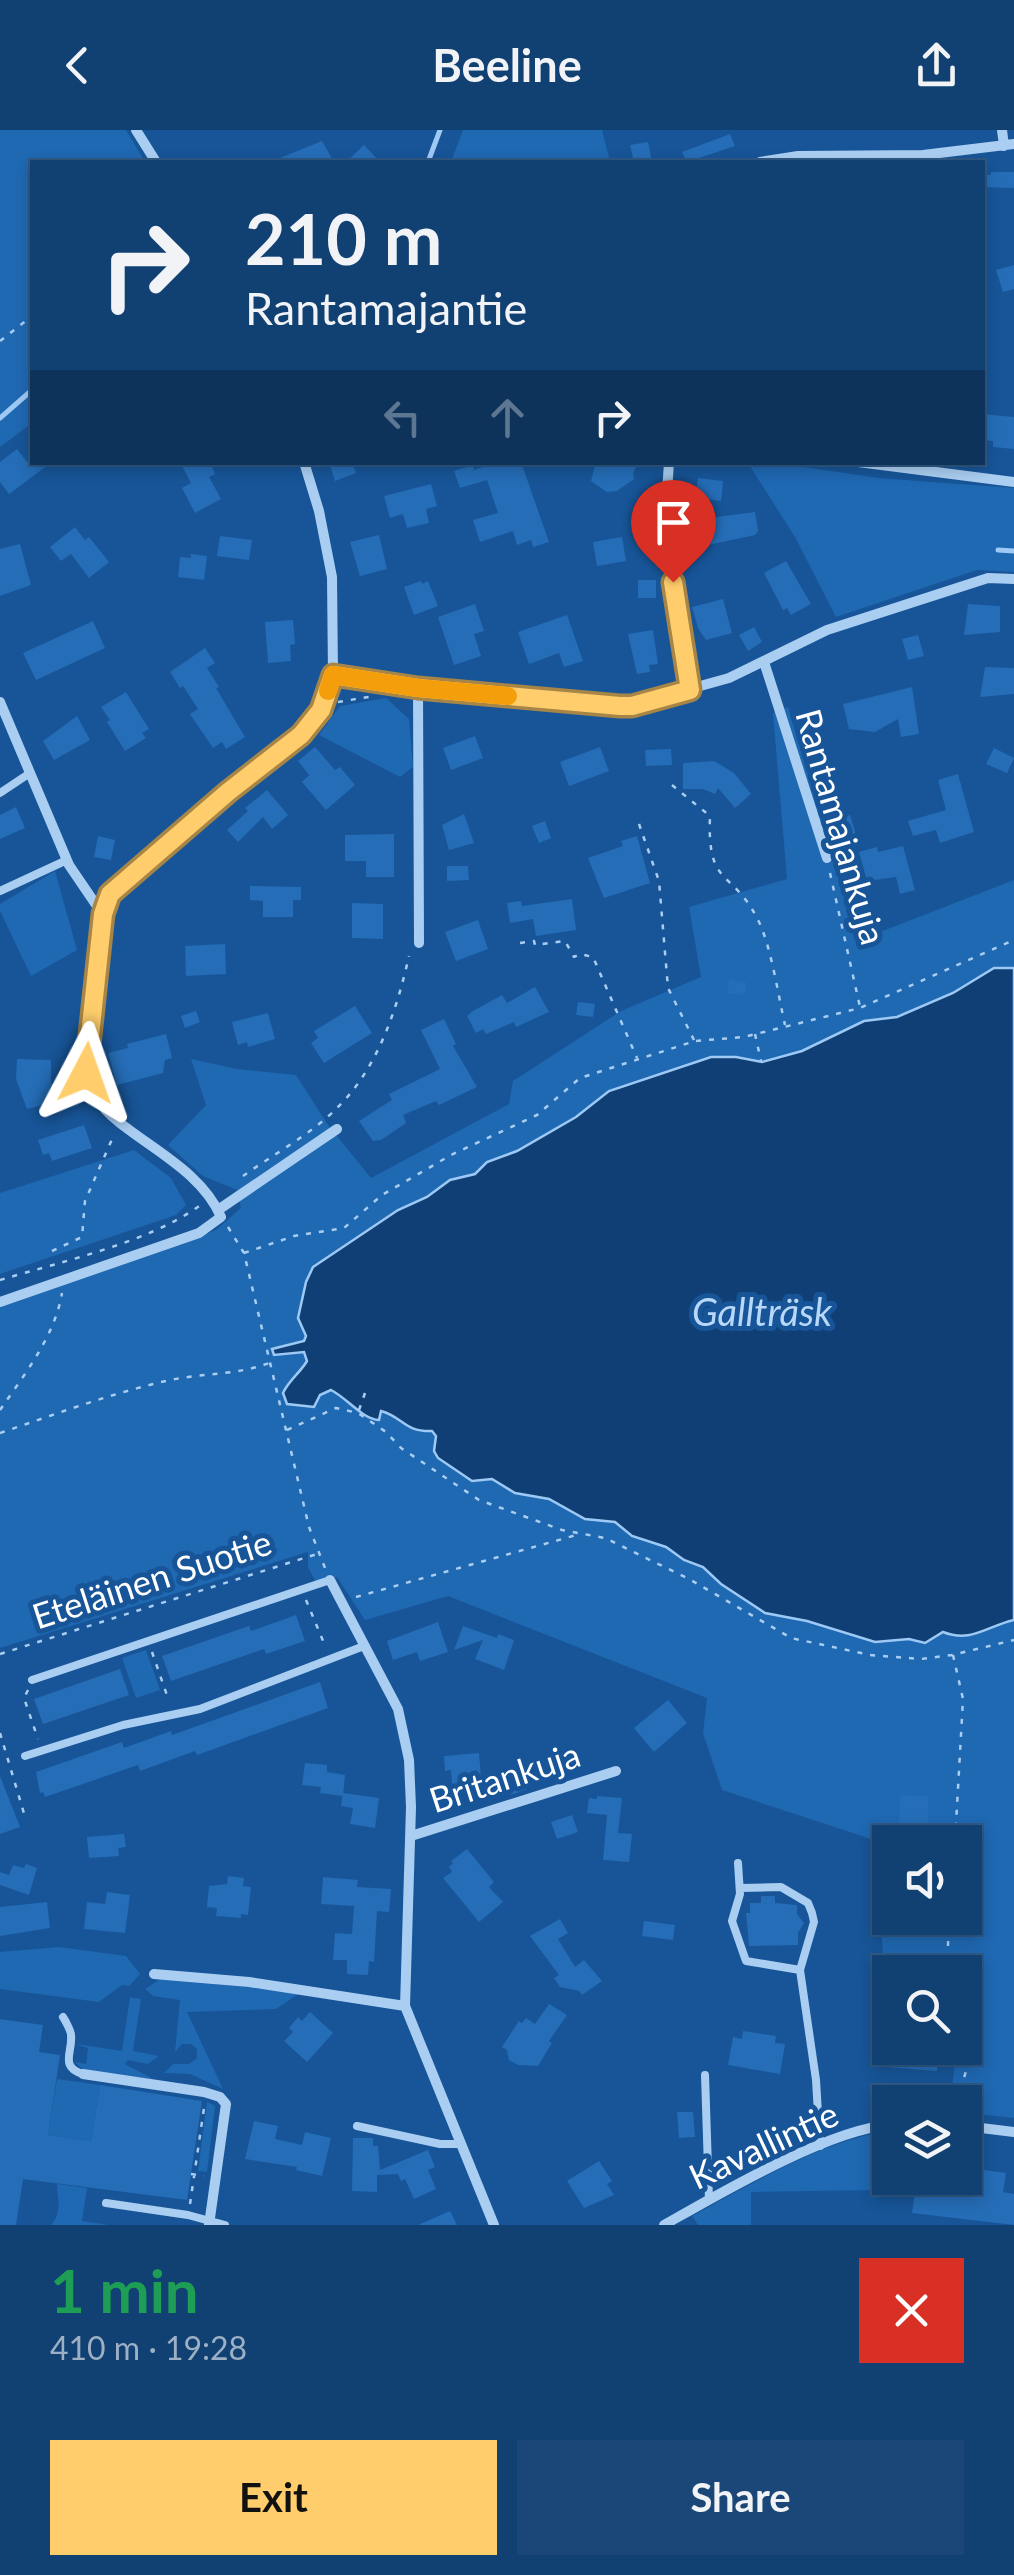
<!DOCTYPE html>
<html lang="en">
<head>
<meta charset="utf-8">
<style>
	:root { --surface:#114072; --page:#1a4777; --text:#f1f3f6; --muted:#9cafc4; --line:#305984; --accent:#ffcd6b }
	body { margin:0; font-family:Lato,sans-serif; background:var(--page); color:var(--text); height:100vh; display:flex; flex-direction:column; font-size:38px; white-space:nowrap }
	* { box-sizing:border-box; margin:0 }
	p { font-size:32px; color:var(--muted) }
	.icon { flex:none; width:55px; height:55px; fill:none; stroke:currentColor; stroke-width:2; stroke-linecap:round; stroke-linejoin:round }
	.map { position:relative; height:2095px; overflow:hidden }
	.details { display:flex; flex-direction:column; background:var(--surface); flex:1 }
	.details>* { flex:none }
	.banner { position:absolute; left:30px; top:30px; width:955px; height:305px; border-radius:0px; box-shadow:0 5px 15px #0003,0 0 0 2px var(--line); background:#114072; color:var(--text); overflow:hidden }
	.controls { position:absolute; left:872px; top:1695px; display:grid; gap:20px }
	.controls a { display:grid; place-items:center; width:110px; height:110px; border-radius:0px; background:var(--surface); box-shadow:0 5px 15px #0003,0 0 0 2px var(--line); font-size:50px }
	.pin { position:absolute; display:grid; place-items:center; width:85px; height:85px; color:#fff; margin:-102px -42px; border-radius:50% 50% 50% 0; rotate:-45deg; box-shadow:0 0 10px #0007 }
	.pin .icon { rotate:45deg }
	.me { position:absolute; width:110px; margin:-55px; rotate:4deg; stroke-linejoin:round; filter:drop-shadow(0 0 8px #0008) }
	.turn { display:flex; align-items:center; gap:35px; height:210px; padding:0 50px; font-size:45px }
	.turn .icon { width:130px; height:130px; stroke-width:2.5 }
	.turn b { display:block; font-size:70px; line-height:85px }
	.lanes { display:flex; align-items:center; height:95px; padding:0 50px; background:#0003; justify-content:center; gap:50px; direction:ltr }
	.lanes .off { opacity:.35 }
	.round { display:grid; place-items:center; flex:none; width:105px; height:105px; border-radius:0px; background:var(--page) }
	.headline { display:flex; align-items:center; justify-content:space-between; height:170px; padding:0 50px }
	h1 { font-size:60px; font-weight:700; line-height:75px; color:#1e9e55 }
	.button { display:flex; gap:20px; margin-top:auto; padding:20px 50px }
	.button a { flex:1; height:115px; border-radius:0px; background:var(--accent); color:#111; font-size:40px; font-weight:700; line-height:115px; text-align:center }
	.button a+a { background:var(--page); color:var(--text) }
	header { display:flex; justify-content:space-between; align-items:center; height:130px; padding:0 50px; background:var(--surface); font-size:45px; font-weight:700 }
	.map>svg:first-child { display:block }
	.green { fill:#1f68b2; fill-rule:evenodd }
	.water { fill:#0f3f75; stroke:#9dc9f4; stroke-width:2.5 }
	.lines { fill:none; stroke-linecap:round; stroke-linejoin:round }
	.stream { stroke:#9dc9f4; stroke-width:5 }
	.building { fill:#256db7 }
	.path { stroke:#aacef2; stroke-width:2.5; stroke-dasharray:5 8; stroke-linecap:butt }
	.service { stroke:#aacef2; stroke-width:8 }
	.minor { stroke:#aacef2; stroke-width:10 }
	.route-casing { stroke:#a68546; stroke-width:25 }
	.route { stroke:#ffcd6b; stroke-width:18 }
	.slow { stroke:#f59e0b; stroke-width:18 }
	.labels { text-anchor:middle; stroke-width:10; stroke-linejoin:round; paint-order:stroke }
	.street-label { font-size:35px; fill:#fff; stroke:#175598 }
	.water-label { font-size:38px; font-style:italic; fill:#b7d8f8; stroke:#175598 }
</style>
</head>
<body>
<header><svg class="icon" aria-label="back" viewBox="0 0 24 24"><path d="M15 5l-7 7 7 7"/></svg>Beeline<svg class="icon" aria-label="share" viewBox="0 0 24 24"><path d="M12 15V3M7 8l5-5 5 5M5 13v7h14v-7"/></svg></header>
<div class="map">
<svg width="1014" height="2095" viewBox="0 0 1014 2095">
	<rect width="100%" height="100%" fill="#175598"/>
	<path class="green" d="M0 0H126L145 32H32V293L0 317Z
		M463 0H602L610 32H451Z
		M748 333H777L878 348 1014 358V442L977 440 836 487 795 407Z
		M386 568 409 589 413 637 400 647 319 605 340 576Z
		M788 577 857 811 1014 750V838H994L953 863 896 887 864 891 802 921 762 932 736 927 777 1486 807 1491 875 1512 909 1509 925 1513 943 1501C971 1513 985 1497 1014 1490V1988L965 1983V1972H950L957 1918H965V1842H890V1890L886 1889 877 1711 722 1660 703 1603 707 1568 448 1466 365 1490 337 1447 317 1454 308 1437V1422L0 1518V1177L216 1100 241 1078 237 1060 203 1046 168 1015 206 975 191 929 237 939 296 945 328 995 371 1048 509 974 513 951 621 881 701 847 689 777 787 749 773 583ZM890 1712H965V1788H890Z
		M55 741 77 820 31 846 0 781V774Z
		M134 1020 171 1048 186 1075 176 1085 0 1144V1063Z
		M146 1520 160 1560 136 1568 122 1528Z
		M59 1817 126 1826 140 1844 129 1856 122 1855 99 1872 0 1859V1822Z
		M162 1848 300 1863 276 1879 187 1882 223 1959 190 1944 164 1943 173 1934H189L197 1928V1919L191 1914H182L175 1922 180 1870 153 1866 145 1859Z
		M130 1867 141 1869 133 1921 159 1926 148 1934 128 1930 125 1934 153 1949 83 1940 75 1932 86 1934 88 1918 76 1914 122 1921Z
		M57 1949 100 1955 91 2011 48 2005Z
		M207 1972 215 1976 207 2042 198 2041Z
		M890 2001V2048H897L879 2060 751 2062V2095H698L692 2086C755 2053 819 2011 890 2001Z
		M57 2054 87 2058 82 2091 109 2095H51C63 2082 57 2069 57 2054Z"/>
	<path class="water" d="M994 838H1014V1490C985 1497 971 1513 943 1502L925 1513 909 1509 875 1512 807 1491 765 1483 721 1454 703 1437 684 1430 666 1417 632 1406 615 1392 585 1389 549 1369 515 1363 492 1349 472 1351 438 1328 434 1321 436 1306 432 1301C404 1302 403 1287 381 1281L379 1290C362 1289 347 1268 331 1260L320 1265 314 1277 287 1274 283 1263C289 1250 300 1243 307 1231L304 1222 274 1225 272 1219 304 1211 306 1206 298 1188 306 1152 313 1137 398 1080 427 1067 450 1050 475 1044 487 1032 517 1021 576 987 609 961 711 927H736L762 932 802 921 864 891 897 887 953 863Z"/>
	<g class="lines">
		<path class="stream" d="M428 32 440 0
			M0 288 32 260
			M998 420 1014 421"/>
	</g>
	<path class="building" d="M730 4 735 16 687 32 682 22Z
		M322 11 334 32H270Z
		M648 12 652 32H634L630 15Z
		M364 15 380 32H346Z
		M991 42H1014V58L982 57V45H991Z
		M1014 135V159L1003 162 996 140Z
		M982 284 1014 287V319L993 317V311L982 310Z
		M17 319 27 332H52L9 364 0 352V332Z
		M180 332H210L215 344 209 347 221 369 195 383 182 358 191 353Z
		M329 332H352L356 343 335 351Z
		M497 332H521L549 412 533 417 531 410 517 415 513 401 480 412 473 390 498 383 487 350 460 358 454 341 473 335 474 340Z
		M596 332H639L633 343 634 349 617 361 607 362 591 351Z
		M698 348 723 351 721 371 695 368Z
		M431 354 437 376 426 379 429 393 407 398 403 384 390 388 384 366Z
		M755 382 758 401 755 405 694 418V414H690L687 391Z
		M75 397 85 410 89 407 109 432 89 448 71 424 61 431 50 417Z
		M379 405 387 439 360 446 350 412Z
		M220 406 252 410 249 430 217 426Z
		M622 407 626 431 597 436 593 412Z
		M20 414 31 455 0 466V419Z
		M191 424 207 426 204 450 178 447 180 427 191 428Z
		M786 431 811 474 791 485 787 478 783 480 764 443Z
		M638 450H656V468H638Z
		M421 451 422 454 428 451 438 476 414 485 404 457Z
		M723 469 732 503 706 510 698 498 692 477Z
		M475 474 484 501 474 504 481 526 454 535 438 487Z
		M968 474 1000 476V502L964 505Z
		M567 485 583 531 564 537 559 523 529 534 518 502Z
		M293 490 295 514 290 515 291 531 268 533 265 492Z
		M93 491 105 518 36 550 23 523Z
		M754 497 762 512 748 521 739 505Z
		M653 500 658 534 649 535 650 542 637 544 628 504Z
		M918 505 924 526 908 530 902 509Z
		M205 518 215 533 207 538 219 557 216 558 245 607 226 619 222 612 213 618 198 596 190 584 198 579 183 556 180 558 170 542Z
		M985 537 1014 538V564L980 567Z
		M912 557 919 604 901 607 898 589 875 602 849 599 843 574Z
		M126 562 149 599 142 603 146 608 125 621 107 592 110 590 101 577Z
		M77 586 90 610 54 630 43 611Z
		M475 606 483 628 451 640 443 618Z
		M315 617 335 640 340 637 355 655 326 680 302 652 309 645 298 631Z
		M600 617 609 641 569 656 560 632Z
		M994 618 1014 628 1007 643 986 634Z
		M671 619 672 635 646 636 645 620Z
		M714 631 734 643 751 664 735 678 718 658 715 664 703 659H683V633Z
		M958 644 974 702 940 713 936 700 913 706 908 691 946 680 938 650Z
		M267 660 288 685 272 699 263 687 238 712 227 700 248 681 245 678Z
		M16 677 25 698 0 709V685Z
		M464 684 474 713 449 720 442 695Z
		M850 685 856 705 838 710 833 690Z
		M545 691 551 708 539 713 532 696Z
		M394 704V747H366V731H345V705Z
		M98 706 115 710 111 730 94 727Z
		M637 706 650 753 604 768 588 728 623 716 621 711Z
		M903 716 915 760 900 764 896 747 867 751 859 722 877 717 878 722Z
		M447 736H468L469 750 447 751Z
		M250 756 301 757V770H293V787H263V771L250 770Z
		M572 769 576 800 536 806 533 789 510 793 507 773 521 771 522 776Z
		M352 773 383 774V809L352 808Z
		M478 790 488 819 456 831 445 802Z
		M225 814 226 844 186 846 185 816Z
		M729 850 746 852 745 865 727 863Z
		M535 857 549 882 516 897 514 892 486 904 483 899 476 903 467 886 473 881 502 865 507 873Z
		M578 872 595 874 593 887 576 885Z
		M355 876 372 903 324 933 311 913 318 908 314 901Z
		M196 881 200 892 185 898 181 886Z
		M268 883 275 909 248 917 247 912 238 915 232 892Z
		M444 889 456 914 453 916 477 957 439 975 436 971 403 985 406 993 381 1010 373 1011 359 991 392 970 389 964 440 939 421 900Z
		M166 904 172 928 165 930 163 943 117 955 108 923 128 918 127 914Z
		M17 929 51 930V954L61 950 70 968 27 979 16 949Z
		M84 995 92 1018 52 1031 49 1023 43 1025 38 1010Z
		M296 1485 305 1511 266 1524 264 1519 171 1551 162 1526 249 1496 251 1501Z
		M438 1492 448 1522 420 1531 417 1522 393 1530 387 1511Z
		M463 1496 497 1508 498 1504 514 1510 504 1540 475 1529 483 1510 454 1520Z
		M120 1539 129 1565 43 1594 34 1569Z
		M320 1552 328 1578 197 1625 195 1621 140 1641 138 1635 45 1667 43 1662 40 1663 36 1642 122 1612 124 1618 171 1601 172 1605Z
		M668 1570 687 1593 654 1622 634 1598Z
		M479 1623 482 1660 472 1661V1665L453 1667 451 1640 445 1641 444 1626Z
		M305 1633 327 1635V1642L345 1645 343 1666 320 1663 321 1657 302 1655Z
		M554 1633 557 1648 534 1651 532 1637Z
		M0 1646 20 1697 0 1704Z
		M523 1648 527 1659 511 1665 507 1653Z
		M343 1663 379 1668 375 1698 350 1694 353 1678 341 1676Z
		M900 1665 928 1666V1697H899Z
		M597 1666 622 1668 618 1703 632 1704 629 1732 603 1730 607 1685 587 1683 589 1668 597 1669Z
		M572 1685 578 1702 557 1709 551 1692Z
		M124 1704 126 1717 118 1718 119 1726 89 1728 87 1707Z
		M467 1719 494 1752 489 1757 503 1772 479 1792 443 1748 452 1742 449 1737 453 1733 451 1731Z
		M26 1734 37 1738 29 1765 0 1755V1742L9 1745 13 1735 24 1738Z
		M228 1746 244 1748 243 1756 251 1757 248 1785 241 1784V1788L216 1786 217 1778 207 1777 209 1756 227 1754Z
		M323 1747 358 1750 357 1757 391 1759 389 1782 377 1781 374 1832 369 1831 368 1845 347 1844V1830H333L335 1803 352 1804 354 1776 321 1774Z
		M107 1762 130 1765 125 1803 84 1799 87 1772 105 1774Z
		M761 1766H775V1773L797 1775V1784L804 1793 798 1803V1815L749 1816 746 1783H750V1773H761Z
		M47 1772 50 1798 0 1806V1777Z
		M560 1789 568 1803 558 1809 575 1837 584 1830 602 1851 582 1865 579 1861 560 1857 554 1848 559 1845 530 1806Z
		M644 1791 675 1795 673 1810 642 1806Z
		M549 1874 567 1885 549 1911 552 1913 538 1936 518 1935 509 1930 507 1920 502 1917 519 1891 522 1893 526 1888 535 1894Z
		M310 1882 333 1903 307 1932 284 1911 293 1902 289 1898 298 1887 302 1891Z
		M0 1889 43 1895 39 1922 60 1925 48 2005 91 2011 100 1955 202 1971 187 2070 23 2049 16 2095H0Z
		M743 1901 776 1906 775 1913 785 1914 780 1944 728 1935 733 1907 742 1909Z
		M887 1918H939L937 1941 886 1937Z
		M677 1982H693L695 2007 679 2008Z
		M254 1991 278 1996 275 2009 302 2015 305 2002 331 2008 322 2046 296 2040 297 2037 245 2029Z
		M353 2008H373V2016H378L380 2040 428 2020 435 2037 428 2040 436 2059 414 2069 405 2049 401 2051 398 2044 377 2045V2062L352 2061Z
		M599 2031 612 2051 607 2054 614 2065 584 2078 567 2051Z
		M969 2038 1006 2043 1003 2062 1014 2064V2095L912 2083 917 2050 938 2053 939 2048H967Z
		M450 2081 457 2095H418Z"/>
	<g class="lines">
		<path class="path" d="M0 211 32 186
			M338 572 374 566
			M672 655 710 686C707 758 731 738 757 788 771 814 778 865 785 895
			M639 694 659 751 668 858 694 910
			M830 743 860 877
			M520 813 534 811 535 815 565 811 574 827 580 824 593 827 637 928
			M755 904 761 931
			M243 1046C271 1026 314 1002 337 978 378 938 397 879 409 826
			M228 1097 244 1123 309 1397 325 1438
			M52 1121 82 1107 85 1071 113 1007
			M244 1123 294 1106 344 1098 382 1065 451 1025 537 985 580 948 695 911 744 907 860 878 1014 810
			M0 1150C60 1132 150 1112 199 1076
			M0 1280C24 1245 55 1206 62 1163
			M359 1280 365 1263
			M287 1300 336 1278 358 1283 386 1302 401 1318 479 1370 562 1400 605 1408 689 1449 791 1508 870 1525 921 1529 952 1525 1014 1510
			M0 1303C56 1284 112 1263 170 1250 204 1243 238 1245 269 1233
			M356 1467 580 1404
			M306 1470 326 1518
			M152 1522 169 1571
			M0 1524 317 1424
			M953 1525 963 1569 955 1712
			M28 1560 24 1568 38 1609
			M0 1603 26 1690
			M947 1842 949 1788
			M957 1972 966 1941 964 1918
			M191 2044 204 2046
			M190 2074 204 1978"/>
		<path class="service" d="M0 663 30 643
			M0 761 67 730
			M32 1550 330 1450
			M25 1626 123 1595 200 1579 364 1516
			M738 1733 740 1764 732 1791 746 1831 800 1840
			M740 1758 781 1757 808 1773 812 1783 814 1792 800 1840 816 1950 820 2016
			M63 1887C65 1890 71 1901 71 1905 73 1922 59 1937 83 1944
			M705 1945 709 2070
			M357 1996 440 2014H461
			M106 2073 188 2085 225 2095"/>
		<path class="minor" d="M136 0 156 32
			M1002 0 1004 16
			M760 32 798 26 923 25 1014 14
			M669 332 665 394 690 560
			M858 332 1014 352
			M764 532 827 728
			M333 545 418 558 632 575 729 548 827 500 988 448 1014 449
			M418 558 419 813
			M0 572 69 735 103 785
			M218 1080 337 999
			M0 1172 199 1103 221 1087C204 1047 161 1024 128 999 109 986 92 968 87 946 80 918 100 794 110 765L227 662 301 605 322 577 333 545 332 447 319 381 304 332
			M330 1450 398 1579 409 1630 411 1677 405 1876 494 2095
			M411 1706 616 1641
			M154 1844 249 1852 405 1876
			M83 1944 204 1962 220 1967 226 1974 209 2095
			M965 1996 1014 2002
			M664 2095C719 2064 829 1999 890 1995"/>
	</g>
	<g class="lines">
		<g class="route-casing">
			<path id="route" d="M86 943 103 784 110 764 228 662 301 605 321 580 333 545 418 558 620 576H632L690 560 673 452"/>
		</g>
		<use href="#route" class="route"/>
		<path class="slow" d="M328 561 333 545 418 558 508 566"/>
	</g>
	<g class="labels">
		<g class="street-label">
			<text transform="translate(840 697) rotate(74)" y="12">Rantamajankuja</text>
			<text transform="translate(152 1450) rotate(-18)" y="12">Eteläinen Suotie</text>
			<text transform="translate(505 1648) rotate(-18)" y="12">Britankuja</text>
			<text transform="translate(764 2016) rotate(-25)" y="12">Kavallintie</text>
		</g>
		<g class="water-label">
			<text x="762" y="1196">Gallträsk</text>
		</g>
	</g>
</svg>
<div class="controls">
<a><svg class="icon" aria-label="sound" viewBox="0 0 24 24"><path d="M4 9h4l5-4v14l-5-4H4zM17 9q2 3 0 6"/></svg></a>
<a><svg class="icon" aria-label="search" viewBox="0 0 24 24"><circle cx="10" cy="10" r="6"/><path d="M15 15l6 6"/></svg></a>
<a><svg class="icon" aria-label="layers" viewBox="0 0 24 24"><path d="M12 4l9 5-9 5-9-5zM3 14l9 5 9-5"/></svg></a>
</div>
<div class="pin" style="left:673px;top:452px;background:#d93025"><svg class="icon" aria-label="arrive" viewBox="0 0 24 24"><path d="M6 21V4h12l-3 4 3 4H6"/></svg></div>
<svg class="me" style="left:86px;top:943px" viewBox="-20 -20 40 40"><path d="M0-17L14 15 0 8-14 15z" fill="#ffcd6b" stroke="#fff" stroke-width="4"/></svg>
<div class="banner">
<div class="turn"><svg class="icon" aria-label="right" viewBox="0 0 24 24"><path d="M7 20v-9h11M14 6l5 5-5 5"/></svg><div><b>210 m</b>Rantamajantie</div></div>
<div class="lanes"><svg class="icon off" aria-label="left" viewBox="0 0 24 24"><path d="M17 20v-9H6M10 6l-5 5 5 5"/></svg><svg class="icon off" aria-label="ahead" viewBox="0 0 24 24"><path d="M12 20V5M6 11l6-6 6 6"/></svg><svg class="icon" aria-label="right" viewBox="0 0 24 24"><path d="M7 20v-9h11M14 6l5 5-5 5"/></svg></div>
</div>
</div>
<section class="details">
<div class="headline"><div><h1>1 min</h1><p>410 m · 19:28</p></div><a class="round" style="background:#d93025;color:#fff"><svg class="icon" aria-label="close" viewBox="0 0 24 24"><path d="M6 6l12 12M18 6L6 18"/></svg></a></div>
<div class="button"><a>Exit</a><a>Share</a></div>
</section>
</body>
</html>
